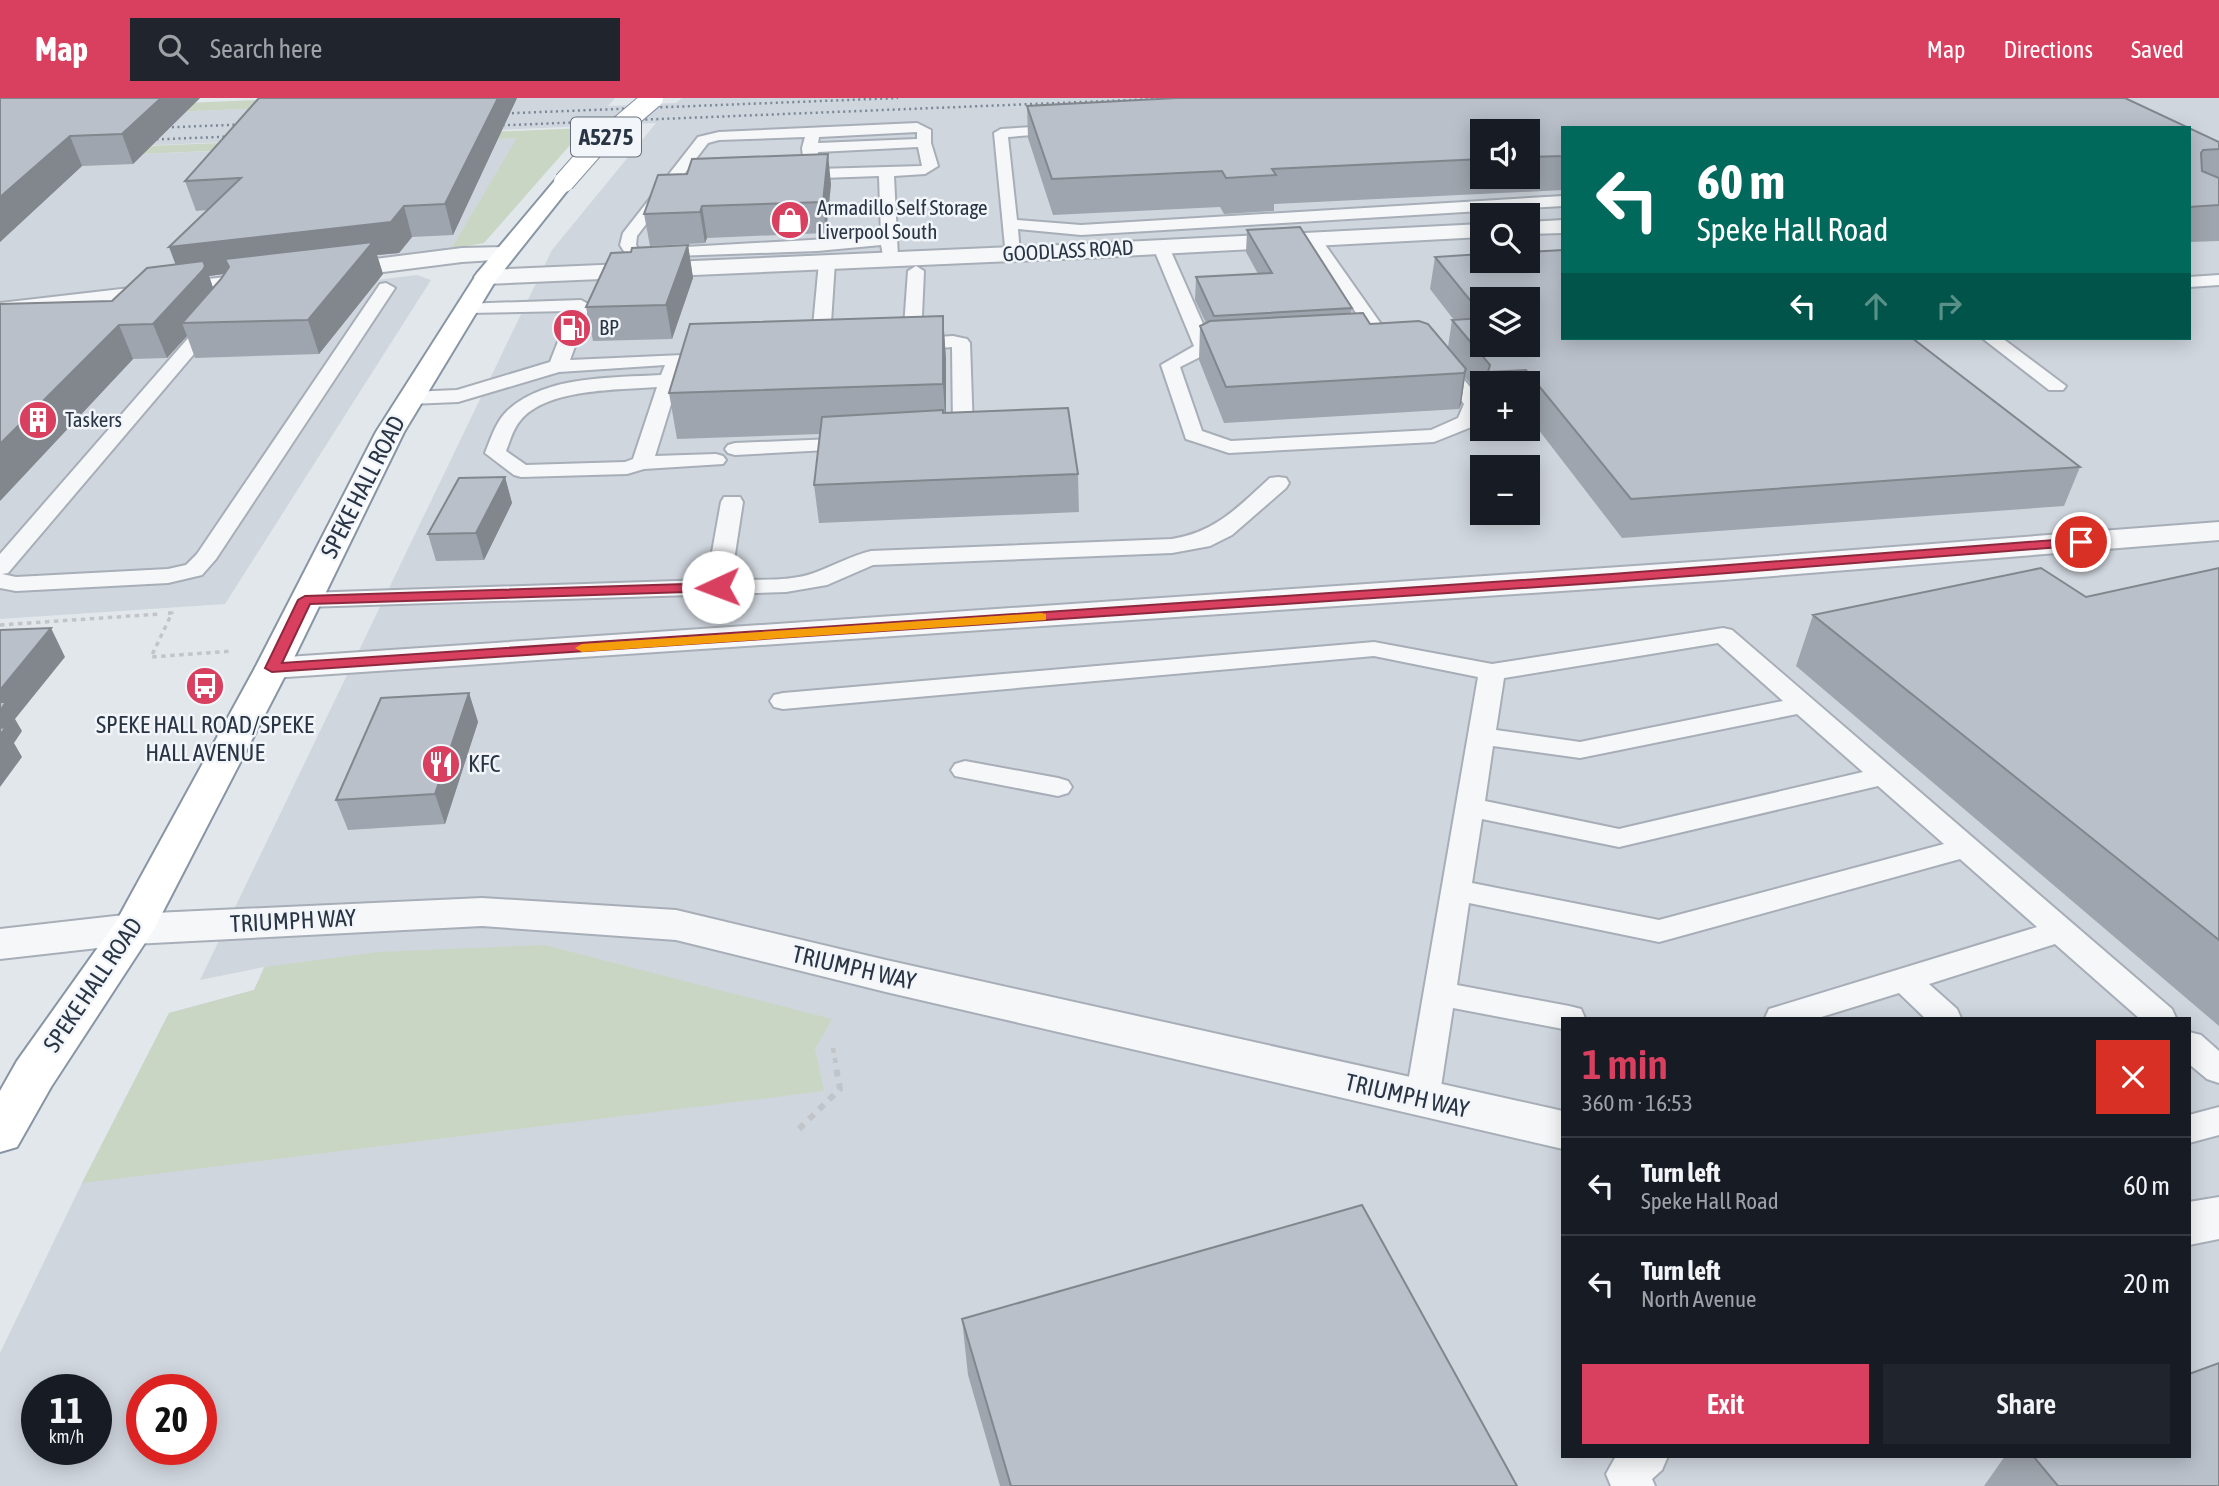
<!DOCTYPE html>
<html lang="en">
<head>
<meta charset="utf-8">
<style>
	:root { --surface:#171b24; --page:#20242c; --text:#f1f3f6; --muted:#9ea1a6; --line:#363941; --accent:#d93f5f }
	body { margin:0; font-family:"Asap Condensed",sans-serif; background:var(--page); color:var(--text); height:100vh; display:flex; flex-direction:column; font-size:26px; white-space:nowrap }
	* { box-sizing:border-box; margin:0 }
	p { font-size:23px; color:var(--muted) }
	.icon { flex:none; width:38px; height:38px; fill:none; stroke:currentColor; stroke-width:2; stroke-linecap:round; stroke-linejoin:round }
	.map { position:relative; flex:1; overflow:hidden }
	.side { position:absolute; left:1561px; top:919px; width:630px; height:441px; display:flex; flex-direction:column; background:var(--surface); border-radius:0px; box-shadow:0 4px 18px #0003 }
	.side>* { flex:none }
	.guide { position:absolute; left:1561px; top:28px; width:630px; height:214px; border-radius:0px; box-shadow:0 4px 18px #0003; background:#00695c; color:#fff; overflow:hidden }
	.tools { position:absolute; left:1470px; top:21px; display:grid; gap:14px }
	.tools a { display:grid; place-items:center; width:70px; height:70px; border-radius:0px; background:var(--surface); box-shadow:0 4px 18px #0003; font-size:35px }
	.speed { position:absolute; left:21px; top:1276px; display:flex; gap:14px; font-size:35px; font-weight:700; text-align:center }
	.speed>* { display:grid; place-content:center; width:91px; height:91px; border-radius:50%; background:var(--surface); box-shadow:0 4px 18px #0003; line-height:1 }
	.speed small { font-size:18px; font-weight:400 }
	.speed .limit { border:10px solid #d22; background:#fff; color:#111 }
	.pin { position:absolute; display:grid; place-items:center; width:60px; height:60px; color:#fff; margin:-30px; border:4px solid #fff; border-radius:50%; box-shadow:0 2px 7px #0007 }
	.me { position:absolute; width:77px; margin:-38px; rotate:268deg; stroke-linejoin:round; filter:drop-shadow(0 0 5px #0008) }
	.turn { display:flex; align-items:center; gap:24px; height:147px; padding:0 21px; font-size:32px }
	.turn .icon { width:91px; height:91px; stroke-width:2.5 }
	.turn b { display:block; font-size:49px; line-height:60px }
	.lanes { display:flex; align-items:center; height:66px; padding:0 21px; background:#0003; justify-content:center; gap:35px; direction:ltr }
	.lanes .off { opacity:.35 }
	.round { display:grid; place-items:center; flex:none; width:74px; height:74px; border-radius:0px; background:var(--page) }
	.head { display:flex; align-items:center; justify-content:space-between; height:119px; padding:0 21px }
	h1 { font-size:42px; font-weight:600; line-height:52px; color:var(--accent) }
	.action { display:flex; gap:14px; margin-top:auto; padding:14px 21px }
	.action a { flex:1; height:80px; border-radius:0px; background:var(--accent); color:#fff; font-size:28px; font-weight:600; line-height:80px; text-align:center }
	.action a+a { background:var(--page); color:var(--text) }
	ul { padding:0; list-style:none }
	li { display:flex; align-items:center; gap:21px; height:98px; padding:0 21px; border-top:2px solid var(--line) }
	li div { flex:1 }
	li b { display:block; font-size:26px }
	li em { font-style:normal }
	header { display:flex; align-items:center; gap:42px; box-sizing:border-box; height:98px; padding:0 35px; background:var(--accent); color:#fff }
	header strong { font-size:33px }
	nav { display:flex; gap:38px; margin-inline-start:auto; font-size:24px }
	.search { width:490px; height:63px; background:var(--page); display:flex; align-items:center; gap:18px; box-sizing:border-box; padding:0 24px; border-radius:0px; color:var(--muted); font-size:26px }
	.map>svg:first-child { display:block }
	.built { fill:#d0d6de; fill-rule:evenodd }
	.green { fill:#c9d6c3 }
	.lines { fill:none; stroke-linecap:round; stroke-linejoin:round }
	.service-casing { stroke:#a7aeb7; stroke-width:4 }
	.minor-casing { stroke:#a7aeb7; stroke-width:4 }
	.trunk-casing { stroke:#8895a4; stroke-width:4 }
	.path-far2 { stroke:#c1c5ca; stroke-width:3.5; stroke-dasharray:4.5 4.5; stroke-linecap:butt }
	.path-far1 { stroke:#c1c5ca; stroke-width:4.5; stroke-dasharray:5 5; stroke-linecap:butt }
	.path { stroke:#c1c5ca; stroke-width:6; stroke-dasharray:7 7; stroke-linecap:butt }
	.service { fill:#f6f7f9; fill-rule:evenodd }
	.minor { fill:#f6f7f9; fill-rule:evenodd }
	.trunk { fill:#fff; fill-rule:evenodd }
	.rail { stroke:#7a8797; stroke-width:2.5; stroke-dasharray:2 3.5; stroke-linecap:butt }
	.trunk-bridge-casing { stroke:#8895a4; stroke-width:22; stroke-linecap:butt }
	.trunk-bridge { stroke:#fff; stroke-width:20 }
	.wall { fill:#9fa5ae; fill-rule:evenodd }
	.shaded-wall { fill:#82868d }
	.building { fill:#b9c0ca; stroke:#82868d; stroke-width:2 }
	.route { fill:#d93f5f; stroke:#8d293e; stroke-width:2 }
	.slow { fill:#f59e0b }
	.labels { text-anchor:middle; stroke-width:5; stroke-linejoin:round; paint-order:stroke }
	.far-poi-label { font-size:21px; fill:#293545; stroke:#f2f5f9; text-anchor:start }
	.far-street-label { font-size:21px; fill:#293545; stroke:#f2f5f9 }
	.shield { fill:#f2f5f9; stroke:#656f7b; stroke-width:2 }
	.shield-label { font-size:23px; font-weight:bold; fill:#293545 }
	.street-label { font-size:24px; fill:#293545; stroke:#f2f5f9 }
	.poi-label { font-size:24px; fill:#293545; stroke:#f2f5f9 }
</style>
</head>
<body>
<header>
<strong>Map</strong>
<div class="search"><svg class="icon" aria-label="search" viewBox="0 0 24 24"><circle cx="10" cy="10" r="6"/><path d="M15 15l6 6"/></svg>Search here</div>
<nav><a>Map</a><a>Directions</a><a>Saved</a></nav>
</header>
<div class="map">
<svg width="2219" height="1388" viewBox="0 0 2219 1388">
	<rect width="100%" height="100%" fill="#e2e7ec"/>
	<path class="built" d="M513 0H615L608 8 676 5 682 0H2219V1388H0V1255L82 1085 169 915 254 892 264 869 200 882 552 152 656 25 0 54V21ZM1563 30H2189V240H1563ZM1482 33H1528V79H1482ZM1482 117H1528V163H1482ZM1482 201H1528V247H1482ZM1482 285H1528V331H1482ZM1482 369H1528V415H1482ZM1563 920H2189V1358H1563ZM37 1292H96V1351H37ZM142 1292H201V1351H142Z
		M518 40 451 151 437 167 0 220V62Z
		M417 177 431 182 225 506 0 521V228Z"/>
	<path class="green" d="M306 0H513L0 21V13Z
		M585 30 484 145 451 151 517 40 0 62V54Z
		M544 847 832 921 815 951 824 993 82 1085 169 915 254 892 265 869 378 854Z"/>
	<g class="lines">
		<g class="service-casing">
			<path id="service" d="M917 25 931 32V45L938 68 925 76 894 78 898 159 896 162H884L881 147 817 153 645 159 643 156 645 153 651 151 881 138 879 78 822 80 805 78 802 50 805 39 719 42 708 45 637 138 636 147 653 173 651 177H639L620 147 623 135 698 39 719 34ZM917 34V41L818 45 819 39ZM918 49 922 68 817 71 818 54Z
				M1066 27 1073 31 1071 34 1008 39 1017 122 1081 127 1563 98V108L1081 137 1018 131 1020 156 1012 161 1006 159 994 35 1001 31Z
				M1313 136 1319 138 1388 236 1391 240 1388 244 1357 245 1354 241 1357 237 1370 235 1305 141Z
				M1161 144 1169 149 1211 244 1228 245 1230 249 1228 253 1208 255 1180 269 1202 333 1231 343 1431 332 1458 320 1464 306 1430 263 1439 257 1446 259 1482 304 1474 328 1434 344 1229 355 1186 341 1161 267 1194 248 1153 149Z
				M827 159 835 164 829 255 827 259 815 261 806 255 811 250 819 164Z
				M916 168 924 173 921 240 953 238 967 241 970 245 973 332C965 344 954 348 940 344L937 340 940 336 953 330 952 249 908 253 899 247 903 243 908 173Z
				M2219 177V187L2189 189V179Z
				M386 185 395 190 216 461 202 477 168 485 16 493 0 490V456L210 215H222L225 219 222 223 8 475 2 476 16 479 168 471 186 467 197 456 380 186Z
				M581 202 590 207 570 262 683 257 685 261 655 358 716 356 723 358 726 362 723 366 644 371 627 376 521 379 514 377 485 355C491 340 496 323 508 312 547 277 613 280 661 277L665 267 559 274 458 304 410 306 400 300 410 294 457 292 550 264 570 213 467 215 461 214 458 210 461 206ZM657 289 633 361 625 364 526 367 506 353C510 343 513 331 520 323 546 290 619 292 657 289Z
				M1982 240H2002L2066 288 2063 292H2049Z
				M858 340 865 342 868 346 865 350 735 357 728 355 725 351 728 347 735 345Z
				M1278 379 1286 380 1289 385 1286 390 1232 437 1210 448 1172 455 873 467 827 487 786 494 305 509 297 507 293 502 297 497 305 495 707 482 721 404 724 399H740L743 404 731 482C757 481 789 484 814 475 833 468 851 458 871 453L1172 441C1216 434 1238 409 1270 380Z
				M1723 530 1732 532 2172 911 2176 920H2139L2055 846 1929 886 1957 911 1961 920H1925L1899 895 1818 920H1765L1769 911 2037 829 1960 761 1659 844 1469 805 1457 887 1569 908 1581 911 1585 920H1563V931L1453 910 1439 1002 1434 1012 1422 1015 1410 1012 1405 1002 1478 579 1374 558 783 611 774 609 770 603 774 597 783 595 1374 544 1492 566ZM1718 545 1783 603 1580 644 1496 632 1504 580ZM1797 616 1863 674 1619 731 1485 703 1493 648 1580 660ZM1878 688 1944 746 1659 822 1472 785 1482 721 1619 749Z
				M965 663 1058 680 1068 683 1072 689 1068 695 1058 698 955 678 951 672 955 666Z
				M2189 934 2201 937 2219 953V985L2207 981 2189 966Z
				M2219 1009V1037L2189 1045V1017Z
				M1616 1358H1668L1662 1372 1652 1381 1655 1388H1611L1606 1376Z"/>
		</g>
		<g class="minor-casing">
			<path id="minor" d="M1563 122V135L1528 136V124Z
				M1482 126V139L1084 160 486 186 478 184 474 179 478 174 486 172 1084 146Z
				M504 149 512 151 515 156 512 161 462 164 328 181 320 179 316 174 320 169 328 167 462 150Z
				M269 174 277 176 281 181 277 186 0 219V205Z
				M2219 424V442L1723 482 272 580 260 577 255 570 260 563 272 560 1723 462Z
				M482 800 676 812 886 862 1563 1013V1051L886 894 676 842 482 828 133 846 0 861V831L133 816Z
				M2219 1099V1141L2189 1147V1104Z"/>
		</g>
		<g class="trunk-casing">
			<path id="trunk" d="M564 78 571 80 574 84 496 182 404 334 289 570 154 831 51 989 17 1049 0 1054V993L17 963 116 824 255 570 376 334 478 174 557 80Z"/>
		</g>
		<path class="path-far2" d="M168 515H172L151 559 233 553
			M0 527 160 516"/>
		<path class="path-far1" d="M833 950 836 966"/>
		<path class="path" d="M799 1031 840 991 835 964"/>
		<use href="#service" class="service"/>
		<use href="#minor" class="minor"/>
		<use href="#trunk" class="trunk"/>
		<path class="rail" d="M490 16 898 0
			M486 28 1182 0
			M150 30 255 26
			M140 42 245 38"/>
		<g class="trunk-bridge-casing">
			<path id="trunk-bridge" d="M564 84 593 51 653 0"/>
		</g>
		<use href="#trunk-bridge" class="trunk-bridge"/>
	</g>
	<path class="wall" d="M0 0H200L133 66 82 68 0 144Z
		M517 0 453 137 412 139 399 155 377 157 383 176 319 256 195 260 187 238 167 260 133 261 0 403 112 203 176 166 208 112 196 113 185 83ZM225 176 221 181 213 190 209 178Z
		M1177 0H2125L2219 44V143L2189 144V30H1563V92L1274 106V113L1224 116 1220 109 1053 117 1028 40 1027 8ZM1482 33H1528V79H1482Z
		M831 86 826 135 707 140 705 145 650 148 644 116Z
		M1247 132 1352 210 1351 215 1370 226 1448 249 1452 222H1454L1430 191 1435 159 2080 369 2064 408 1622 440 1528 318V285H1482V300L1465 279 1461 306 1459 311 1224 325 1199 262 1200 228 1206 225 1195 202 1196 179 1258 176 1246 154ZM1482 201 1528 247H1482Z
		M688 147 693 180 672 241 593 243 586 209 631 154Z
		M943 218 946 262V315L1078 376 1079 414 819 425 814 387 820 336 677 341 669 295Z
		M505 379 512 405 484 462 436 463 428 436Z
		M2219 470V928L1796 568 1813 517 2086 499Z
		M469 595 478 624 445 726 348 732 336 702Z
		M962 1221 1517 1388H1000L968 1277Z
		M2005 1358H2189L2219 1388H1984Z"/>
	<path class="shaded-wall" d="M161 0H200L133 66 122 36Z
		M498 0H517L453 137 445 106Z
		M70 38 82 68 0 144V99Z
		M828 56 831 86 826 135 823 104Z
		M404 108 412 139 399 155 377 157 383 176 319 256 308 222 230 175 209 178 217 201 182 225 187 238 167 260 153 226 181 181 169 149Z
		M702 108 707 140 705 145 700 114Z
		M688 147 693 180 672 241 666 207Z
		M943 218 946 262V332L943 286Z
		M119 227 133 261 0 403V346Z
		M1466 271 1461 306 1459 311 1464 275Z
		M505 379 512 405 484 462 476 435Z
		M51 530 65 559 15 621 22 633 14 645 22 659 0 689V592Z
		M469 595 478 624 445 726 435 696Z"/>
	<path class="building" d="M0 0H161L122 36 70 38 0 99Z
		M259 0H498L445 106 404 108 391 124 169 149 241 80 185 83Z
		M1177 0H2125L2219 44V51L2203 52 2201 55 2202 73 2219 80V107L2189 109V30H1563V58L1528 59V33H1482V61L1272 71 1276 77 1226 80 1222 73 1052 81 1027 8Z
		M828 56 823 104 702 108 700 114 644 116 658 77 687 76 692 61Z
		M1300 129 1352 210 1214 218 1196 179 1272 175 1247 132Z
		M373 144 308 222 182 225 221 181 229 169 225 161Z
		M688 147 666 207 586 209 611 155 631 154 632 150Z
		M1563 152V240H1912L2080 369 1631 401 1526 272 1488 274 1490 267 1452 222 1482 220V247H1528V201H1482V217L1435 159 1482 156V163H1528V154Z
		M203 163 205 168 203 172 153 226 119 227 0 346V206L112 203 147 170Z
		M1363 215 1370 226 1419 223 1428 226 1466 271 1464 275 1226 289 1200 228 1210 223Z
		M943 218V286L669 295 690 226Z
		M1068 310 1078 376 814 387 822 319 943 312V315Z
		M505 379 476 435 428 436 459 380Z
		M2041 470 2086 499 2219 470V842L1813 517Z
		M51 530 0 592V532Z
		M469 595 435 696 336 702 381 600Z
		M0 604H6L0 613Z
		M6 629 0 637V630Z
		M1362 1107 1517 1388H1011L962 1221Z
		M2219 1265V1388H2058L2033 1358H2189V1276Z"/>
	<path class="route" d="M2081 440 2086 441V447L1612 484 272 574 265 570 298 502 305 498 718 485 724 489 718 493 310 506 282 565 1612 476Z"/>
	<path class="slow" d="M1041 515 1046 516V522L582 554 575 550 582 546Z"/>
	<defs>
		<g id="shop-disc" transform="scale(2.0125)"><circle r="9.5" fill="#d93f5f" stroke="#f2f5f9"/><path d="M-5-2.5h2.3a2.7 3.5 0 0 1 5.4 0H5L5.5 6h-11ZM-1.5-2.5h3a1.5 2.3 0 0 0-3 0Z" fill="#fff"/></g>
		<g id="fuel-disc" transform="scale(2.0125)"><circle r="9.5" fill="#d93f5f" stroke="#f2f5f9"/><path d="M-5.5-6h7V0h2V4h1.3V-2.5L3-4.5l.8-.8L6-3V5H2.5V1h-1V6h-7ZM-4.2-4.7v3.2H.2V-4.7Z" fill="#fff"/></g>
		<g id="building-disc" transform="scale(2.0125)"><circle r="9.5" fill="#d93f5f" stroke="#f2f5f9"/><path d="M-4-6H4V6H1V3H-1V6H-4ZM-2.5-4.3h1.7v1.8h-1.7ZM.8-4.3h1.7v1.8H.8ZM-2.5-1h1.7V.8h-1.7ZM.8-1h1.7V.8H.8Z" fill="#fff"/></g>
		<g id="bus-disc" transform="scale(2.0125)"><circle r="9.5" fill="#d93f5f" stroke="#f2f5f9"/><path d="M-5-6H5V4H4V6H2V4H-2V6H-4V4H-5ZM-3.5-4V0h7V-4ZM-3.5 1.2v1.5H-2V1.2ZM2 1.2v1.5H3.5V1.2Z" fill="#fff"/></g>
		<g id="restaurant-disc" transform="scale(2.0125)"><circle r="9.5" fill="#d93f5f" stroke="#f2f5f9"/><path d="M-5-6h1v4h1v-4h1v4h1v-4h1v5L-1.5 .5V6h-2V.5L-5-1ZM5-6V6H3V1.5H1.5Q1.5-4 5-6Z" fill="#fff"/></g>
	</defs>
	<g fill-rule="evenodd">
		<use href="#shop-disc" x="790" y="122"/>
		<use href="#fuel-disc" x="572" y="230"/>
		<use href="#building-disc" x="38" y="322"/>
		<use href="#bus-disc" x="205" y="588"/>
		<use href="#restaurant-disc" x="441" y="666"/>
	</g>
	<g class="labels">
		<g class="far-poi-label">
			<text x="817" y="117">Armadillo Self Storage<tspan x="817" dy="24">Liverpool South</tspan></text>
			<text x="599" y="237">BP</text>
			<text x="65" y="329">Taskers</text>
		</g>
		<g class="far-street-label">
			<text transform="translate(1068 153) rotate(-3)" y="7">GOODLASS ROAD</text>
		</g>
		<rect class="shield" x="571" y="19.5" width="70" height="39" rx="5"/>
		<g class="shield-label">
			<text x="606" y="47">A5275</text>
		</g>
		<g class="street-label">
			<text transform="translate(363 389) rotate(-63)" y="8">SPEKE HALL ROAD</text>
			<text transform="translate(293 823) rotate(-3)" y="8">TRIUMPH WAY</text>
			<text transform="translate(854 870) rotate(13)" y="8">TRIUMPH WAY</text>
			<text transform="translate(93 887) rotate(-56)" y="8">SPEKE HALL ROAD</text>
			<text transform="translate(1407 998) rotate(13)" y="8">TRIUMPH WAY</text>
		</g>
		<g class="poi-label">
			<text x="205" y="635">SPEKE HALL ROAD/SPEKE<tspan x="205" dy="28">HALL AVENUE</tspan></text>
			<text x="468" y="674" text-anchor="start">KFC</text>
		</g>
	</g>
</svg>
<div class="tools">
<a><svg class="icon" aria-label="sound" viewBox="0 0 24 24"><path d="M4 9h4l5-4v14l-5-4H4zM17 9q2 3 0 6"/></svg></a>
<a><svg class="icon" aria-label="search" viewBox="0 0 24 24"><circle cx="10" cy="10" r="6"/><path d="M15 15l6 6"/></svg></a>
<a><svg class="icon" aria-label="layers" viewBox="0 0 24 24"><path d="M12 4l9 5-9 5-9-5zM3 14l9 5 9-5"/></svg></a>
<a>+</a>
<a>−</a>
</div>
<div class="speed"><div>11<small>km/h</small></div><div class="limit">20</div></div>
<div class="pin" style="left:2081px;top:444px;background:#d93025"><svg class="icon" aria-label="arrive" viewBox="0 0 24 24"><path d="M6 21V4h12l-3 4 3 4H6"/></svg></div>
<svg class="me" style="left:718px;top:489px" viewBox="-20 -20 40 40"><circle r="19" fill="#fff"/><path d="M0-13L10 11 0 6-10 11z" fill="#d93f5f"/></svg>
<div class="guide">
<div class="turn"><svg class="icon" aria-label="left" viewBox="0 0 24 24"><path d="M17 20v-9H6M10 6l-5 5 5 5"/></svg><div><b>60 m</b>Speke Hall Road</div></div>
<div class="lanes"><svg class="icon" aria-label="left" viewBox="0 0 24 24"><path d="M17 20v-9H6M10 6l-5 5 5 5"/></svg><svg class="icon off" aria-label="ahead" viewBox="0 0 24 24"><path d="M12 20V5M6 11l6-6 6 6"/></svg><svg class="icon off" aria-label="right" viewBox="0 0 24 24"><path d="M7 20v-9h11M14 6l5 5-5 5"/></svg></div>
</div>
<section class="side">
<div class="head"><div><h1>1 min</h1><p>360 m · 16:53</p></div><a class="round" style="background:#d93025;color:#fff"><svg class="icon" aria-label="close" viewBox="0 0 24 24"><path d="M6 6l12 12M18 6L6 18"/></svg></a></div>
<ul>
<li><svg class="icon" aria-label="left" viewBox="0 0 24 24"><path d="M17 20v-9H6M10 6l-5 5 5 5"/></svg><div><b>Turn left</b><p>Speke Hall Road</p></div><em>60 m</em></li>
<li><svg class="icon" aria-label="left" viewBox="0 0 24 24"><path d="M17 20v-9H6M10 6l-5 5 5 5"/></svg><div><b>Turn left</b><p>North Avenue</p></div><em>20 m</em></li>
</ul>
<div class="action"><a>Exit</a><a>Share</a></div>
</section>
</div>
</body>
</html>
